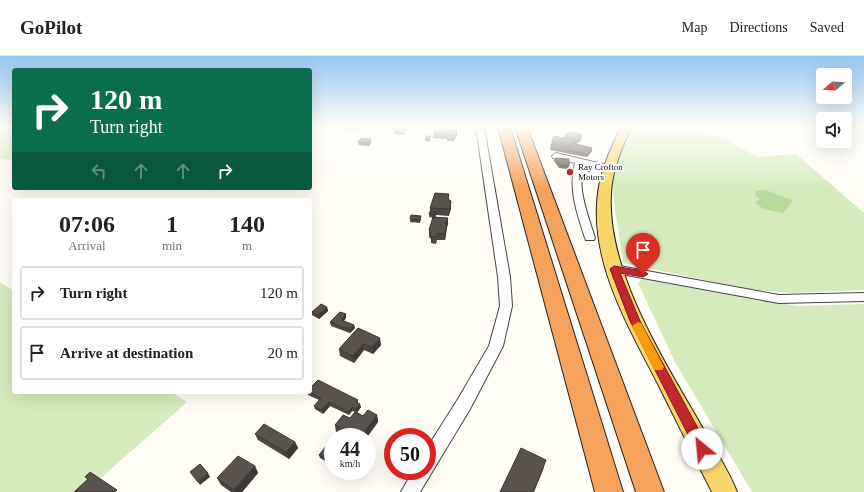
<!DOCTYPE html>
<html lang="en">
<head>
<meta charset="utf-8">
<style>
	:root { --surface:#fff; --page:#f6f6f6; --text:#222; --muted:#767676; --line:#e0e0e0 }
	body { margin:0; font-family:Georgia,serif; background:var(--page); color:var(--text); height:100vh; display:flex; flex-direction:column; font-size:15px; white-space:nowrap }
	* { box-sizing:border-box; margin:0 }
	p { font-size:13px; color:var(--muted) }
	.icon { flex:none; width:22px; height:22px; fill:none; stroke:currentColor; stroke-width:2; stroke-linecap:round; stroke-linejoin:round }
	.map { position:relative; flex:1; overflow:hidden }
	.side { position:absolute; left:12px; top:142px; width:300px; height:196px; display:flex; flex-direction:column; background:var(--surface); border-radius:4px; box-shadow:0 4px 16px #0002 }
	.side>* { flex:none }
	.banner { position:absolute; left:12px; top:12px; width:300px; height:122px; border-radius:4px; box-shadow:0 4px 16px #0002; background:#0b6e4f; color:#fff; overflow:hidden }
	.needle { width:26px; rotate:252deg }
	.tools { position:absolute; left:816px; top:12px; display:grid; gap:8px }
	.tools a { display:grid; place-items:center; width:36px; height:36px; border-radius:4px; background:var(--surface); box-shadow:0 4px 16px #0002; font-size:20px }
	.speed { position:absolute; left:324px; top:372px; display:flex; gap:8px; font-size:20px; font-weight:700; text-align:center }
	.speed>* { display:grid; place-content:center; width:52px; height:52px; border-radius:50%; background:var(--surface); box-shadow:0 4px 16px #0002; line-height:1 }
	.speed small { font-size:10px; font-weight:400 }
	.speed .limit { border:6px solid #d22; background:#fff; color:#111 }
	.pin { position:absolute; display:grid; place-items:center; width:34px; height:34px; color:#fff; margin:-41px -17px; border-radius:50% 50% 50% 0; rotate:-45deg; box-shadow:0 0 4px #0007 }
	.pin .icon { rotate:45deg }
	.me { position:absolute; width:44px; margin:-22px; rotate:332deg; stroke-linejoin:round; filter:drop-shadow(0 0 3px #0008) }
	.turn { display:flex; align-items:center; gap:14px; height:84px; padding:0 12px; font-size:18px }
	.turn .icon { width:52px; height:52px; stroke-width:2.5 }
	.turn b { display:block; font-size:28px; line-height:34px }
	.lanes { display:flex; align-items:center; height:38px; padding:0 12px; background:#0003; justify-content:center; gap:20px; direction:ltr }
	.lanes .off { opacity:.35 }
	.eta { display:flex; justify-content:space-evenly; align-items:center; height:68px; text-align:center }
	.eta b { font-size:24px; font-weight:700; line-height:28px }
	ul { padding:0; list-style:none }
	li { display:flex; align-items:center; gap:12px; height:54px; margin:0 8px 6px; padding:0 4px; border:2px solid var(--line); border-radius:4px }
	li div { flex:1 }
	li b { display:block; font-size:15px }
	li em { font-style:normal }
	header { display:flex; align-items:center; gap:24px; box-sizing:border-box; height:56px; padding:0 20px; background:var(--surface); border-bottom:1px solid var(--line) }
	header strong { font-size:19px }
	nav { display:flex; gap:22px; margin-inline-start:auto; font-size:14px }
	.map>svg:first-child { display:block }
	.green { fill:#d5ebbd }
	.forest { fill:#b9dc9c }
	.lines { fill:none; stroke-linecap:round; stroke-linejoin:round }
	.minor-casing { stroke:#444; stroke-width:2 }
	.major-casing { stroke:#222; stroke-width:2 }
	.highway-casing { stroke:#222; stroke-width:2 }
	.minor { fill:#fff; fill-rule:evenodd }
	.major { fill:#f9d66b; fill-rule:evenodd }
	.highway { fill:#f5a25d; fill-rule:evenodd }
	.wall { fill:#4d4742 }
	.shaded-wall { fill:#3f3936 }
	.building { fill:#5a524d; stroke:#3f3936 }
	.route { fill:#c4262e; stroke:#7f191e }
	.slow { fill:#f59e0b }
	.poi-dot { fill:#c4262e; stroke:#fff; stroke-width:1.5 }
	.labels { text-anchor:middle; stroke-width:4; stroke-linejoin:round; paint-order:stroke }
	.far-poi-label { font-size:9px; fill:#111; stroke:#fff; text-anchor:start }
</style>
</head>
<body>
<header>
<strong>GoPilot</strong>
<nav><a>Map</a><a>Directions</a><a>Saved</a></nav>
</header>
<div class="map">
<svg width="864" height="436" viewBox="0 0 864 436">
	<rect width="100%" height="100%" fill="#fffdf5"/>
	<path class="green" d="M0 71H14V104L0 103Z
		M634 71H690L726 83 757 101 796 98 864 157V234L792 237 753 234 623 207 612 131 615 110Z
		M642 223 797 250 864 248V436H752L675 306 638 227Z
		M0 226 14 235V336H171L187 346 85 436H0Z"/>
	<path class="forest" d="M765 134 792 144 793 147 789 148V150L783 157 763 153 755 146 760 143 755 139 756 135Z"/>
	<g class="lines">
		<g class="minor-casing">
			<path id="minor" d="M476 71H484L510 221 512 250 503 290 470 353 420 436H401L413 415H427V392L458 343 489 290 500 250 498 221Z
				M556 97 611 110 612 112 608 115 583 109C577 133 588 159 595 182L594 184H586L585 182C577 158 568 132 575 107L553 102 552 100Z
				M614 209 779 239 864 237V245L779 247 610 216 608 213Z"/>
		</g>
		<g class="major-casing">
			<path id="major" d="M621 71H631C622 92 612 114 611 137 606 220 671 315 710 385 720 402 730 418 737 436H712C694 401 677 366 659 330 629 271 589 206 598 137 601 113 611 92 621 71Z"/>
		</g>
		<g class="highway-casing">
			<path id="highway" d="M498 71H510L623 436H595Z
				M515 71H527L664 436H636Z"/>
		</g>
		<use href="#minor" class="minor"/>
		<use href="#major" class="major"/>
		<use href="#highway" class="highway"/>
	</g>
	<path class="wall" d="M335 71H363L357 75Z
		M392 71H408L404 79 394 78V74H392Z
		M440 74 457 79 454 85H447V83L433 82V76Z
		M582 79 581 85 576 88 592 92V95L587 101 550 94 552 85 564 82V81Z
		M425 83H431L429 86 425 85Z
		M358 86H371L369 90 359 89Z
		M555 102 569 110 568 113 559 112 554 105Z
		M449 138V144L451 145V152L449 160 436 159V161L448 162V168L447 171 445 184H437L436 188 431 187V183L429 181V174L433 162 429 161 430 152Z
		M410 163H421L420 167 410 166Z
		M327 251 328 255 319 263 312 259V256Z
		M346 258V262L344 265 354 269 355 272 350 277 331 270 330 266Z
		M358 272 381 289 373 298 364 294 354 307 340 300 339 293Z
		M308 336 358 344V347L361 351 357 356 363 360 377 359 378 366 367 381H337V379L338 377 336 376 335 369 350 362 355 356 352 355 349 359 330 350 323 358 315 353 314 350 319 344 308 339Z
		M255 378 295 386 298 392 289 403 258 384Z
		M333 385 329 407 320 402 319 399Z
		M255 410 258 417 242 436H231L221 429 217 422Z"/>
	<path class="shaded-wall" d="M357 71H363L357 75Z
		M405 71H408L404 79V73Z
		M457 73V79L454 85H451V80Z
		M582 79 581 85 574 89 575 83Z
		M371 83V86L369 90V87Z
		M592 92V95L587 101 588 98Z
		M451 145V152L449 160 450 153Z
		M448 162V168L447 171 445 184V168Z
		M327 251 328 255 319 263 318 259Z
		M346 258V262L342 267 341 264Z
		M354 269 355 272 350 277V274Z
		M380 282 381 289 373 298 372 291Z
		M363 288 364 294 354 307 353 300Z
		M329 346 330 350 323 358 322 354Z
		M360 348 361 351 357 357 356 353Z
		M352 351V355L349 359 348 356Z
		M377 359 378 366 367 381H361Z
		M295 386 298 392 289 403 286 396Z
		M333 397V402L329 407 328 404Z
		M546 404 543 414 534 436H533Z
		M255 410 258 417 242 436H235L234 434Z
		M208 417 210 421 200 429 198 426Z"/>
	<path class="building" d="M395 71H405L404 73 394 72Z
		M436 71 440 72V74L457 73 454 79 451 80H447L448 78 433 76Z
		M570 75 582 79 575 83 564 81Z
		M427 80H431L429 83H425Z
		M554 80 573 84 570 89 552 85Z
		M361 82 371 83 369 87 358 86Z
		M572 87 592 92 588 98 551 92V88L569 92Z
		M555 102 569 103V110L560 109Z
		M435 137 449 138 448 143 451 145 450 153 430 152Z
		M430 156H436V159L429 158Z
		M411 159 421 160 420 164 410 163Z
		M433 161 448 162 445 168H447L445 178 437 177 436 181H431V178L429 174Z
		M321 248 327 251 318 259 312 256Z
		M340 256 346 258 341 264 354 269 350 274 330 266Z
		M358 272 380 282 372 291 363 288 353 300 339 293Z
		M318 324 358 344 356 346 360 348 356 353 352 351 348 356 329 346 322 354 314 350 321 342 309 336H310V332Z
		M368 354 377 359 361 381H340L337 379 342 373 335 369 343 359 350 362 355 356 363 360Z
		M264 368 295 386 286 396 255 378Z
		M331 384 333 385V397L328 404 319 399Z
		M521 392 546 404 533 436H500Z
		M238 400 255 410 234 434 217 422Z
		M200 408 208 417 198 426 190 416Z
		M90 416 117 434 115 436H74L88 423 85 421Z"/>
	<linearGradient id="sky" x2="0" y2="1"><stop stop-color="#95c6ee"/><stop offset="0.54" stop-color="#fffefa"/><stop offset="1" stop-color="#fffefa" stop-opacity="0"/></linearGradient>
	<rect width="864" height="132" fill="url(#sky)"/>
	<path class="route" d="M614 210 643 215 648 218 643 221 620 217 640 265 707 389 709 393 707 398 702 399 698 398 630 265 610 213Z"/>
	<path class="slow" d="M638 266 641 267 664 311 662 314H654L653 311 632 270Z"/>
	<circle class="poi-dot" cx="570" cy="116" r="4"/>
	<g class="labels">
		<g class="far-poi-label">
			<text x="578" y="114">Ray Crofton<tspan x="578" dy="10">Motors</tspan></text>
		</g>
	</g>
</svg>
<div class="tools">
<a><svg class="needle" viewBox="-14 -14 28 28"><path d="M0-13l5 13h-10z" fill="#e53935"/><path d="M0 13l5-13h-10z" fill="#767676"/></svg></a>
<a><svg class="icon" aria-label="sound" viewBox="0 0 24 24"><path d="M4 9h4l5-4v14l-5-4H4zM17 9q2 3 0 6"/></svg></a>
</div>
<div class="speed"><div>44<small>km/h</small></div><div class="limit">50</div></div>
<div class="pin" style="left:643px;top:218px;background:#d93025"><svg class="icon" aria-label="arrive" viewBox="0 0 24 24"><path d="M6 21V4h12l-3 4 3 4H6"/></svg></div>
<svg class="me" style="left:702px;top:393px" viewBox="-20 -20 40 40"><circle r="19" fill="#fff"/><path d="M0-13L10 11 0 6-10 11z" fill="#c4262e"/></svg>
<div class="banner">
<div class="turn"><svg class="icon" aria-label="right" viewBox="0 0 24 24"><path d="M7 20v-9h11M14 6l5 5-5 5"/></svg><div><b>120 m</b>Turn right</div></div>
<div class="lanes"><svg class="icon off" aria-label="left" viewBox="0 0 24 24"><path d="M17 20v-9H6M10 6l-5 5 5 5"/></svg><svg class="icon off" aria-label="ahead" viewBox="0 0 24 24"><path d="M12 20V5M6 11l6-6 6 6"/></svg><svg class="icon off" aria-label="ahead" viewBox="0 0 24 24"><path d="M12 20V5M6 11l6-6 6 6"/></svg><svg class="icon" aria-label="right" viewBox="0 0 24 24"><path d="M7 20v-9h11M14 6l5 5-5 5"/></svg></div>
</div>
<section class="side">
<div class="eta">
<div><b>07:06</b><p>Arrival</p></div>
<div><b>1</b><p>min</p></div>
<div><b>140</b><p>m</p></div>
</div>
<ul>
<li><svg class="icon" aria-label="right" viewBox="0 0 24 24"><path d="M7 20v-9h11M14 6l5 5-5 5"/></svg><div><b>Turn right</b></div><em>120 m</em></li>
<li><svg class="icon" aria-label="arrive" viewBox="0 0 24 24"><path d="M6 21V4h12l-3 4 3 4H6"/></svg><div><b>Arrive at destination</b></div><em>20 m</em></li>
</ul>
</section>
</div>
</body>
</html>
